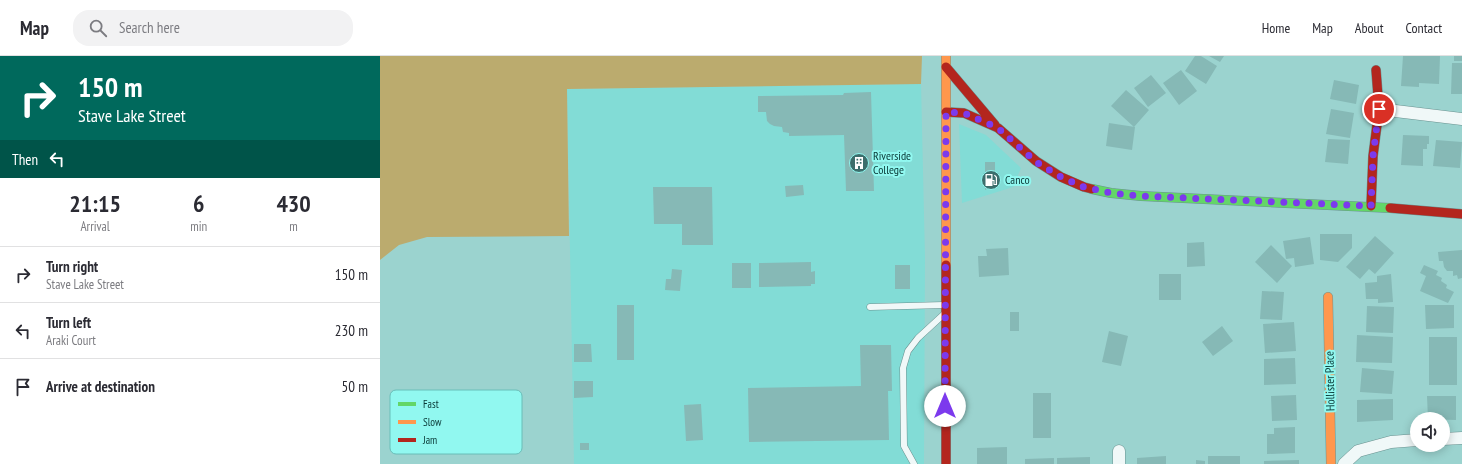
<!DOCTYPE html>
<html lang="en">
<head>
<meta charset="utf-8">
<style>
	:root { --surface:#fff; --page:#f2f2f3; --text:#2b2b33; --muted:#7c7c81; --line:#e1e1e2 }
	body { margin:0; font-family:"PT Sans Narrow",sans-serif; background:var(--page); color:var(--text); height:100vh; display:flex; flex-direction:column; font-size:15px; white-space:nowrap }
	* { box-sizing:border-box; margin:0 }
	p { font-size:13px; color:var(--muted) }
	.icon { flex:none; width:22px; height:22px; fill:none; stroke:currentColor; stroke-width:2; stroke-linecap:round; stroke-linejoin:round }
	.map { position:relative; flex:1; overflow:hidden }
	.sheet { display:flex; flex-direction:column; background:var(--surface); width:380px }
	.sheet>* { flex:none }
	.hud { background:#00695c; color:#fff; overflow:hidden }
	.controls { position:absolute; left:1030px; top:356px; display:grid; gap:8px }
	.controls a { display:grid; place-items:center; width:40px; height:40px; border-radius:50%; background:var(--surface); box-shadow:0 2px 10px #0003; font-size:20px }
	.pin { position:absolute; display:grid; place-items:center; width:34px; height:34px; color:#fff; margin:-17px; border:2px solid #fff; border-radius:50%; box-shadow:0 1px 4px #0007 }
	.me { position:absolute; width:44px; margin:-22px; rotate:0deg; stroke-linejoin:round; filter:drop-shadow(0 0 3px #0008) }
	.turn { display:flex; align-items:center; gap:14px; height:84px; padding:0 12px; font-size:18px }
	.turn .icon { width:52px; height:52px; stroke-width:2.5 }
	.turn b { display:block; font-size:28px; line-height:34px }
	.then { display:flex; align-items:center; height:38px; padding:0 12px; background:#0003; gap:8px; font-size:15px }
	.eta { display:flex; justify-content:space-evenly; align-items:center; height:68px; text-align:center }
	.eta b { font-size:24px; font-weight:600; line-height:28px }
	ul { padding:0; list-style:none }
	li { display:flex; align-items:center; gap:12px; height:56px; padding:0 12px; border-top:1px solid var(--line) }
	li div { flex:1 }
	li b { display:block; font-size:15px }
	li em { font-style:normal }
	header { display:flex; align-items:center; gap:24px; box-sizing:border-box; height:56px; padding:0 20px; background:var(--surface); border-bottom:1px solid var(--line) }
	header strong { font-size:19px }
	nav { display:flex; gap:22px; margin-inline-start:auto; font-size:14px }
	.search { width:280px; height:36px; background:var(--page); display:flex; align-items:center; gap:10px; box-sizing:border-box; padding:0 14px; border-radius:16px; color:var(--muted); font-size:15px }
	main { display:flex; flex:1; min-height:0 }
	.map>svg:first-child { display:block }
	.built { fill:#82dcd6 }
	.forest { fill:#bbab6e }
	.building { fill:#86b9b6 }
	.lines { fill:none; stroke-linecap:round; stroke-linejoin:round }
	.lane-casing { stroke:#6a9290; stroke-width:7 }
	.street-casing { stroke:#6a9290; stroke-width:13 }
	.fast-casing { stroke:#6a9290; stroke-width:10 }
	.slow-casing { stroke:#6a9290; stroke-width:10 }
	.jam-casing { stroke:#6a9290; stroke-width:10 }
	.lane { stroke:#f0f8f8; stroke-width:6 }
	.street { stroke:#f0f8f8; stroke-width:12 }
	.fast { stroke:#63d668; stroke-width:9 }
	.slow { stroke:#ff974d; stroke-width:9 }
	.jam { stroke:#b3261e; stroke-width:9 }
	.route { stroke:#7c3aed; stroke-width:7; stroke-dasharray:0 12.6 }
	.labels { text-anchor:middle; stroke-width:4; stroke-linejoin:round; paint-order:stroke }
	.poi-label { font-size:12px; fill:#093836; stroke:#91f8f0; text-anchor:start }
	.street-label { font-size:12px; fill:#093836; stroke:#91f8f0 }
	.key { fill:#91f8f0; stroke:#68beb8; stroke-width:1 }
	.key-label { font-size:11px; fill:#093836 }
</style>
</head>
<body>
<header>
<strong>Map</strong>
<div class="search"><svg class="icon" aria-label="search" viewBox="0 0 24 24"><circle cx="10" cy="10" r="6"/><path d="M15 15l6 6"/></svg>Search here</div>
<nav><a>Home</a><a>Map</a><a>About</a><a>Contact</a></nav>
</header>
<main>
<section class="sheet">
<div class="hud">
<div class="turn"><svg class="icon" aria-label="right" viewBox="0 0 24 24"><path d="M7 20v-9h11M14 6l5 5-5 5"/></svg><div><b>150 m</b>Stave Lake Street</div></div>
<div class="then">Then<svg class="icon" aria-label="left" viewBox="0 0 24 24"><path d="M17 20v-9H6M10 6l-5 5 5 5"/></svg></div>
</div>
<div class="eta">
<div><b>21:15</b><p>Arrival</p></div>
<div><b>6</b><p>min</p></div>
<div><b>430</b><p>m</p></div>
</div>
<ul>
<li><svg class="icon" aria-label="right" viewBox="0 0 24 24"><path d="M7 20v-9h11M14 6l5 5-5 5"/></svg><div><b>Turn right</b><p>Stave Lake Street</p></div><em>150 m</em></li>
<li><svg class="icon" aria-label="left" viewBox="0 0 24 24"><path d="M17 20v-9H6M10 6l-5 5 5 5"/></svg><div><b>Turn left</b><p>Araki Court</p></div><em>230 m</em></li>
<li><svg class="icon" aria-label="arrive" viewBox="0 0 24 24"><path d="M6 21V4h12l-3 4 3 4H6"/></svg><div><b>Arrive at destination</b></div><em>50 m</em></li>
</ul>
</section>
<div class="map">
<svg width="1082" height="408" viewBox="0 0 1082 408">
	<rect width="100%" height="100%" fill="#9bd3cf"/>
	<path class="built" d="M541 28 545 202 544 408H194L187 33Z
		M579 68 606 79 641 112 633 131 582 147Z"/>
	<path class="forest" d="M0 0H542L541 28 187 33 189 180 47 181 19 189 0 204Z"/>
	<path class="building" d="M815 0H821L837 10 826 28 805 15Z
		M829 0H844L840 6Z
		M1023 0H1060L1059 28 1039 27V31L1021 30Z
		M1074 0H1082V5H1074Z
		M1072 7H1082V38H1071Z
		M801 14 817 35 799 49 783 27Z
		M771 19 786 37 768 51 754 32Z
		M954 24 979 29 976 48 950 43Z
		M746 34 769 54 754 71 731 50Z
		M491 36 494 135H466L464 79 409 80V77L403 76 402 71 394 70 390 68 387 65 386 56H378V40L463 39 464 37Z
		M951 53 974 57 970 82 946 78Z
		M729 67 755 71 752 94 726 90Z
		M1023 79 1049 80V88H1047V93H1043V110L1021 109Z
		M948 83 970 84 968 108 945 106Z
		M1056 84 1082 86 1080 112 1053 110Z
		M605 106H615V129L605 134Z
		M423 129 424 139 406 141 405 130Z
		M273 131H332L333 189H302V168H274Z
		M940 178H972V192L958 206 940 204Z
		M995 180 1014 197 995 218 989 213 980 223 966 211Z
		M930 181 934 208 915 211 914 202 906 203 903 185Z
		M824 186 825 210 807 211V187Z
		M891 189 912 210 897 227 875 206Z
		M628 192 629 219 599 221 598 200H607L606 193Z
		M1082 194V222L1078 223 1077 219 1073 220V215H1067L1064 211 1063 205H1059L1058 196Z
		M431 206V216L435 215V228H431V230L379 231V207Z
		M352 207H371V232H352Z
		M515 209H530V233H515Z
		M1044 209 1058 215 1056 219 1062 222 1061 225 1067 229 1066 232 1074 236 1068 247 1040 235 1046 220 1040 217Z
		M292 213 302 214 300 235 285 234 286 223H291Z
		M779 218H801V244H779Z
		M1011 218 1013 246 998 247V243H986L985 227 997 226V220Z
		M882 235 904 236 902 264 880 263Z
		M237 249H254V304H237Z
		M1045 249H1074V272L1046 273Z
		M987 250 1014 251 1013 277 986 276Z
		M630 256H639V275H630Z
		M914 266 916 295 885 297 883 268Z
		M842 270 853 285 833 300 822 286Z
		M729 275 748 280 741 310 722 306Z
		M977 279 1013 281 1012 307 976 306Z
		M1049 281H1077V329H1049Z
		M194 288H211L212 306H194Z
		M480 289H511L512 335H508L509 384 369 386 368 332 481 330Z
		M915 302 916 328 884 329V303Z
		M982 312 1014 315 1012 338 980 336Z
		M194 325H213V341L194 342Z
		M653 337H671V382H653Z
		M916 339 917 364 892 365 891 340Z
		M1047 340H1076V364L1048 363Z
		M1013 343V364L977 366V344Z
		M321 348 323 384 306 385 304 349Z
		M915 371V397L887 398V378H894V372Z
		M200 387H209V394H200Z
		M627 391V408H597V392Z
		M786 400V408H757V402Z
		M828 400H860V408H828Z
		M710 401V408H677V402Z
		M674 402V408H645V403Z
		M816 404 825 405V408H816Z
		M919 404V408H884V405Z"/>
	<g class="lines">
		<g class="lane-casing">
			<path id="lane" d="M490 251 564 249
				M534 408 524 390 523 312 528 295 538 282 563 259"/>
		</g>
		<g class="street-casing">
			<path id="street" d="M999 53 1082 63
				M1063 383 1082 382
				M739 395V408
				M964 408 978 395 1011 386 1037 384"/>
		</g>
		<g class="fast-casing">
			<path id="fast" d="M712 133 731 137 761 140 1010 152"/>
		</g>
		<g class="slow-casing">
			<path id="slow" d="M566 0V209
				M948 241 951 408"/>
		</g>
		<g class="jam-casing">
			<path id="jam" d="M566 11 615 69
				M566 56 584 57 618 72 656 105 681 121 704 131 712 133
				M991 150 993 100 999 53 996 14
				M1010 152 1082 158
				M566 209V408"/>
		</g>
		<use href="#lane" class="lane"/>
		<use href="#street" class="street"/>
		<use href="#fast" class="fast"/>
		<use href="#slow" class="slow"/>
		<use href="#jam" class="jam"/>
	</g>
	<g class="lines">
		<path class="route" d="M565 350 566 56 584 57 618 72 656 106 681 121 704 131 731 137 761 140 991 150 993 100 999 53"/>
	</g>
	<defs>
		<g id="building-disc" transform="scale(1)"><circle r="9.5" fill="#3c6e6c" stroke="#91f8f0"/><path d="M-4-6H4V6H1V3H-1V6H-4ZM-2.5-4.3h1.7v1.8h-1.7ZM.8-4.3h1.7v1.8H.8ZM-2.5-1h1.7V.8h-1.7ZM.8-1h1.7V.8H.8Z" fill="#fff"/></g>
		<g id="fuel-disc" transform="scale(1)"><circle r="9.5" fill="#3c6e6c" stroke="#91f8f0"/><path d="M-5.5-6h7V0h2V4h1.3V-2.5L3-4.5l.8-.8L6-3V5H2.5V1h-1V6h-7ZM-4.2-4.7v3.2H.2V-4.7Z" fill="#fff"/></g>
	</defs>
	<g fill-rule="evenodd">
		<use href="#building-disc" x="479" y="107"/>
		<use href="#fuel-disc" x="611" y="124"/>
	</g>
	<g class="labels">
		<g class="poi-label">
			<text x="493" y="104">Riverside<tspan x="493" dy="14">College</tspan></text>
			<text x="625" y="128">Canco</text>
		</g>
		<g class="street-label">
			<text transform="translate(950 325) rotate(-91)" y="4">Hollister Place</text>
		</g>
	</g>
	<rect x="10" y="334" width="132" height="64" rx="6" class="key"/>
	<rect x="18" y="346" width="18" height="4" fill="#63d668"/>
	<rect x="18" y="364" width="18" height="4" fill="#ff974d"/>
	<rect x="18" y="382" width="18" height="4" fill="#b3261e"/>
	<g class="key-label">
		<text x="43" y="352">Fast</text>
		<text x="43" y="370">Slow</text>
		<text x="43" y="388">Jam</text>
	</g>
</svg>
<div class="controls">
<a><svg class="icon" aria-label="sound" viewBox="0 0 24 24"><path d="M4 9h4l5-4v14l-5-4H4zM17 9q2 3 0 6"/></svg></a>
</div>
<div class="pin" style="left:999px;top:53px;background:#d93025"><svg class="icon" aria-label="arrive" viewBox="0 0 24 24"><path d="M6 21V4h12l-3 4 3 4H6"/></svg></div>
<svg class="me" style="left:565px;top:350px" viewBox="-20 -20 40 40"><circle r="19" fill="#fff"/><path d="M0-13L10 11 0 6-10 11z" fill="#7c3aed"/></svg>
</div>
</main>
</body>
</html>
